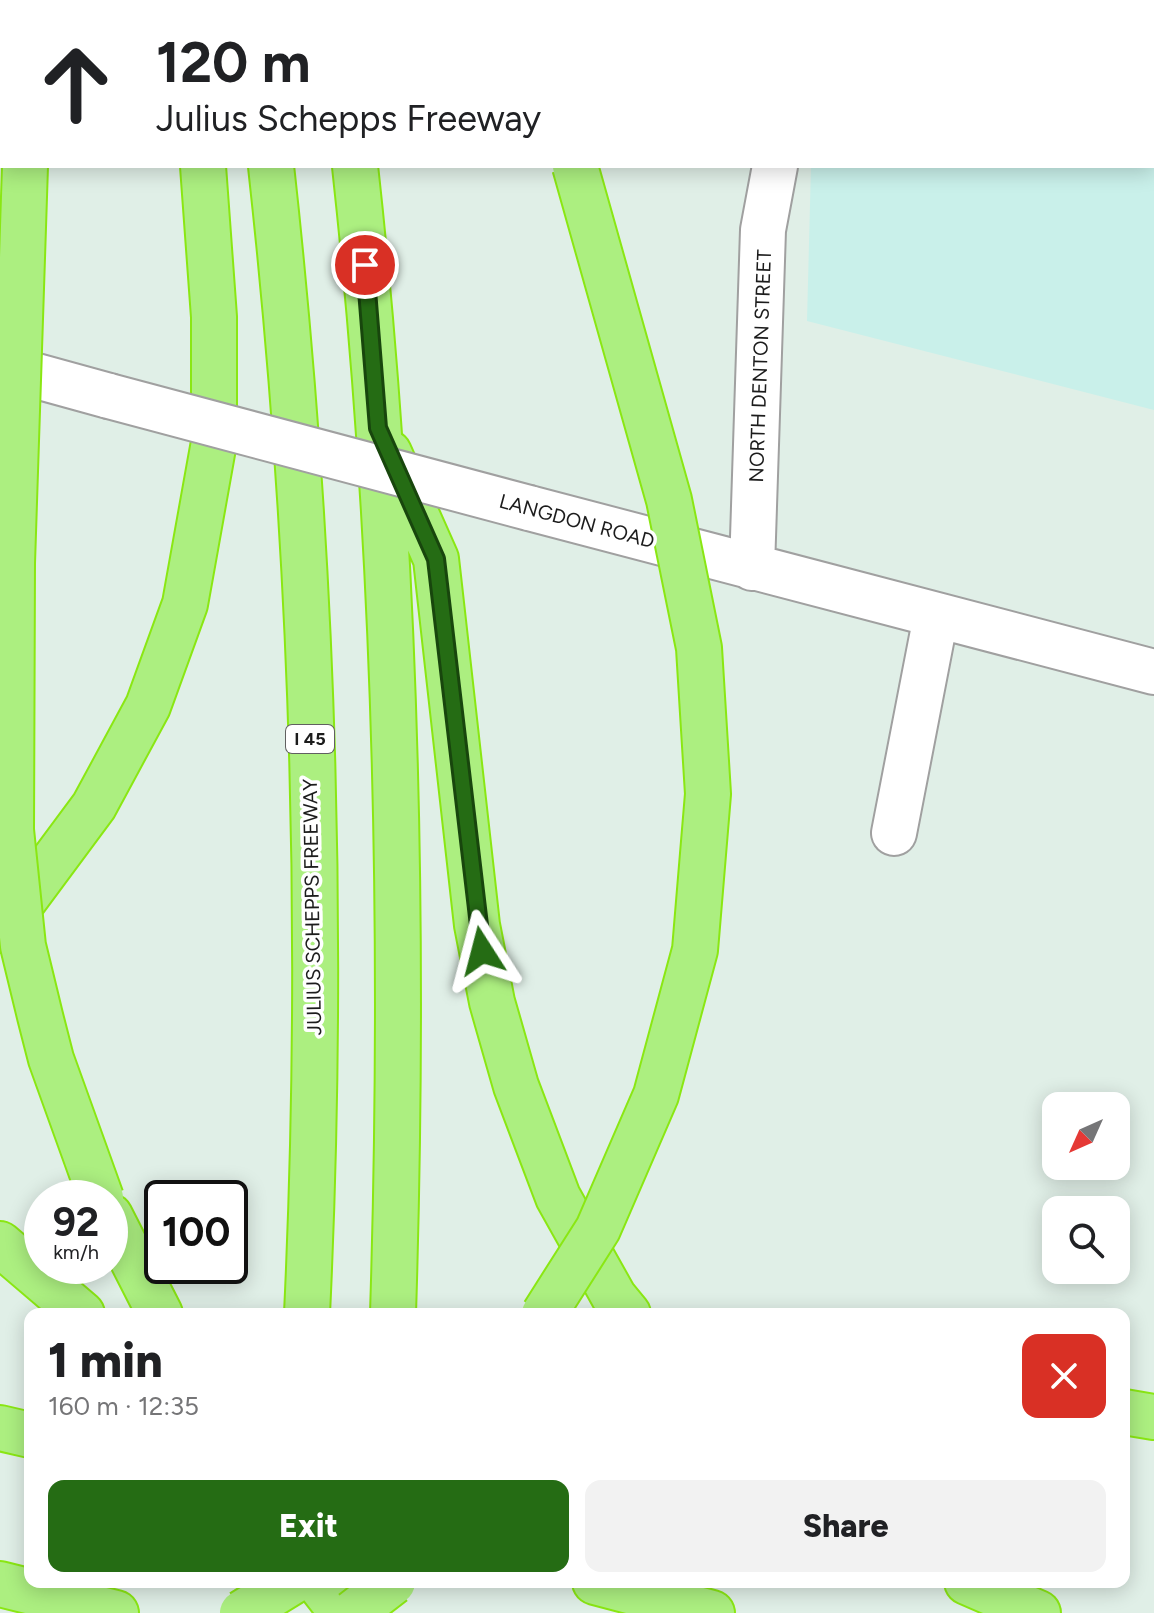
<!DOCTYPE html>
<html lang="en">
<head>
<meta charset="utf-8">
<style>
	:root { --surface:#fff; --page:#f2f2f2; --text:#202124; --muted:#757577; --accent:#256c14 }
	body { margin:0; font-family:Figtree,sans-serif; background:var(--page); color:var(--text); height:100vh; display:flex; flex-direction:column; font-size:30px; white-space:nowrap }
	* { box-sizing:border-box; margin:0 }
	p { font-size:26px; color:var(--muted) }
	.icon { flex:none; width:44px; height:44px; fill:none; stroke:currentColor; stroke-width:2; stroke-linecap:round; stroke-linejoin:round }
	.map { position:relative; flex:1; overflow:hidden }
	.drawer { position:absolute; left:24px; top:1308px; width:1106px; height:280px; display:flex; flex-direction:column; background:var(--surface); border-radius:16px; box-shadow:0 4px 20px #0003 }
	.drawer>* { flex:none }
	.banner { position:absolute; left:0px; top:0px; width:1154px; height:168px; box-shadow:0 4px 20px #0003; background:#fff; color:var(--text); overflow:hidden }
	.needle { width:52px; rotate:225deg }
	.tools { position:absolute; left:1042px; top:1092px; display:grid; gap:16px }
	.tools a { display:grid; place-items:center; width:88px; height:88px; border-radius:16px; background:var(--surface); box-shadow:0 4px 20px #0003; font-size:40px }
	.speed { position:absolute; left:24px; top:1180px; display:flex; gap:16px; font-size:40px; font-weight:700; text-align:center }
	.speed>* { display:grid; place-content:center; width:104px; height:104px; border-radius:50%; background:var(--surface); box-shadow:0 4px 20px #0003; line-height:1 }
	.speed small { font-size:20px; font-weight:400 }
	.speed .limit { border:4px solid #111; border-radius:12px; background:#fff; color:#111 }
	.pin { position:absolute; display:grid; place-items:center; width:68px; height:68px; color:#fff; margin:-34px; border:4px solid #fff; border-radius:50%; box-shadow:0 2px 8px #0007 }
	.me { position:absolute; width:88px; margin:-44px; rotate:351deg; stroke-linejoin:round; filter:drop-shadow(0 0 6px #0008) }
	.turn { display:flex; align-items:center; gap:28px; height:168px; padding:0 24px; font-size:36px }
	.turn .icon { width:104px; height:104px; stroke-width:2.5 }
	.turn b { display:block; font-size:56px; line-height:68px }
	.round { display:grid; place-items:center; flex:none; width:84px; height:84px; border-radius:16px; background:var(--page) }
	.overview { display:flex; align-items:center; justify-content:space-between; height:136px; padding:0 24px }
	h1 { font-size:48px; font-weight:800; line-height:60px }
	.action { display:flex; gap:16px; margin-top:auto; padding:16px 24px }
	.action a { flex:1; height:92px; border-radius:16px; background:var(--accent); color:#fff; font-size:32px; font-weight:800; line-height:92px; text-align:center }
	.action a+a { background:var(--page); color:var(--text) }
	.map>svg:first-child { display:block }
	.farmland { fill:#c9f0ea }
	.lines { fill:none; stroke-linecap:round; stroke-linejoin:round }
	.minor-casing { stroke:#a0a0a0; stroke-width:48 }
	.highway-casing { stroke:#8ae713; stroke-width:48 }
	.minor { stroke:#fff; stroke-width:44 }
	.highway { stroke:#acef80; stroke-width:44 }
	.minor-bridge-casing { stroke:#a0a0a0; stroke-width:48; stroke-linecap:butt }
	.highway-bridge-casing { stroke:#8ae713; stroke-width:48; stroke-linecap:butt }
	.minor-bridge { stroke:#fff; stroke-width:44 }
	.highway-bridge { stroke:#acef80; stroke-width:44 }
	.route-casing { stroke:#18460d; stroke-width:20 }
	.route { stroke:#256c14; stroke-width:14 }
	.labels { text-anchor:middle; stroke-width:7; stroke-linejoin:round; paint-order:stroke }
	.shield { fill:#fff; stroke:#606060; stroke-width:2 }
	.shield-label { font-size:18px; font-weight:bold; fill:#1c1c1c }
	.street-label { font-size:20px; fill:#1c1c1c; stroke:#fff }
</style>
</head>
<body>
<div class="map">
<svg width="1154" height="1613" viewBox="0 0 1154 1613">
	<rect width="100%" height="100%" fill="#e0efe7"/>
	<path class="farmland" d="M850 0H1154V410L807 321 811 166H1152V2Z"/>
	<g class="lines">
		<g class="minor-casing">
			<path id="minor" d="M812 2V0
				M0 366 109 396
				M529 508 1154 672
				M752 568 763 230 775 166
				M894 833 936 616"/>
		</g>
		<g class="highway-casing">
			<path id="highway" d="M194 0V2
				M251 0V2
				M337 0V2
				M529 0V2
				M29 2V0
				M271 166C313 546 325 932 307 1314
				M355 166C397 547 405 931 393 1314
				M389 453 436 559 477 925 492 1002 516 1086 558 1197 614 1297 628 1314
				M2 930 94 806 148 706 185 604 214 442V317L203 166
				M110 1216 160 1314
				M0 1244 82 1314
				M1124 1412 1154 1417
				M0 1428 30 1435
				M318 1582 342 1613
				M595 1582 712 1613
				M967 1582 1038 1613
				M0 1584 116 1613"/>
		</g>
		<use href="#minor" class="minor"/>
		<use href="#highway" class="highway"/>
		<g class="minor-bridge-casing">
			<path id="minor-bridge" d="M109 396 529 508"/>
		</g>
		<g class="highway-bridge-casing">
			<path id="highway-bridge" d="M25 166 12 563 11 830 23 946 40 1016 51 1059 101 1198
				M544 1314 598 1229 656 1095 695 950 708 794 699 648 669 500 575 166
				M242 1613 292 1582
				M353 1613 393 1582"/>
		</g>
		<use href="#minor-bridge" class="minor-bridge"/>
		<use href="#highway-bridge" class="highway-bridge"/>
	</g>
	<g class="lines">
		<g class="route-casing">
			<path id="route" d="M365 265 378 428 436 559 482 951"/>
		</g>
		<use href="#route" class="route"/>
	</g>
	<g class="labels">
		<rect class="shield" x="286" y="725" width="48" height="28" rx="6"/>
		<g class="shield-label">
			<text x="310" y="745">I 45</text>
		</g>
		<g class="street-label">
			<text transform="translate(760 366) rotate(-88)" y="7">NORTH DENTON STREET</text>
			<text transform="translate(577 521) rotate(15)" y="7">LANGDON ROAD</text>
			<text transform="translate(312 907) rotate(-91)" y="7">JULIUS SCHEPPS FREEWAY</text>
		</g>
	</g>
</svg>
<div class="tools">
<a><svg class="needle" viewBox="-14 -14 28 28"><path d="M0-13l5 13h-10z" fill="#e53935"/><path d="M0 13l5-13h-10z" fill="#757577"/></svg></a>
<a><svg class="icon" aria-label="search" viewBox="0 0 24 24"><circle cx="10" cy="10" r="6"/><path d="M15 15l6 6"/></svg></a>
</div>
<div class="speed"><div>92<small>km/h</small></div><div class="limit">100</div></div>
<div class="pin" style="left:365px;top:265px;background:#d93025"><svg class="icon" aria-label="arrive" viewBox="0 0 24 24"><path d="M6 21V4h12l-3 4 3 4H6"/></svg></div>
<svg class="me" style="left:482px;top:951px" viewBox="-20 -20 40 40"><path d="M0-17L14 15 0 8-14 15z" fill="#256c14" stroke="#fff" stroke-width="4"/></svg>
<div class="banner">
<div class="turn"><svg class="icon" aria-label="ahead" viewBox="0 0 24 24"><path d="M12 20V5M6 11l6-6 6 6"/></svg><div><b>120 m</b>Julius Schepps Freeway</div></div>
</div>
<section class="drawer">
<div class="overview"><div><h1>1 min</h1><p>160 m · 12:35</p></div><a class="round" style="background:#d93025;color:#fff"><svg class="icon" aria-label="close" viewBox="0 0 24 24"><path d="M6 6l12 12M18 6L6 18"/></svg></a></div>
<div class="action"><a>Exit</a><a>Share</a></div>
</section>
</div>
</body>
</html>
